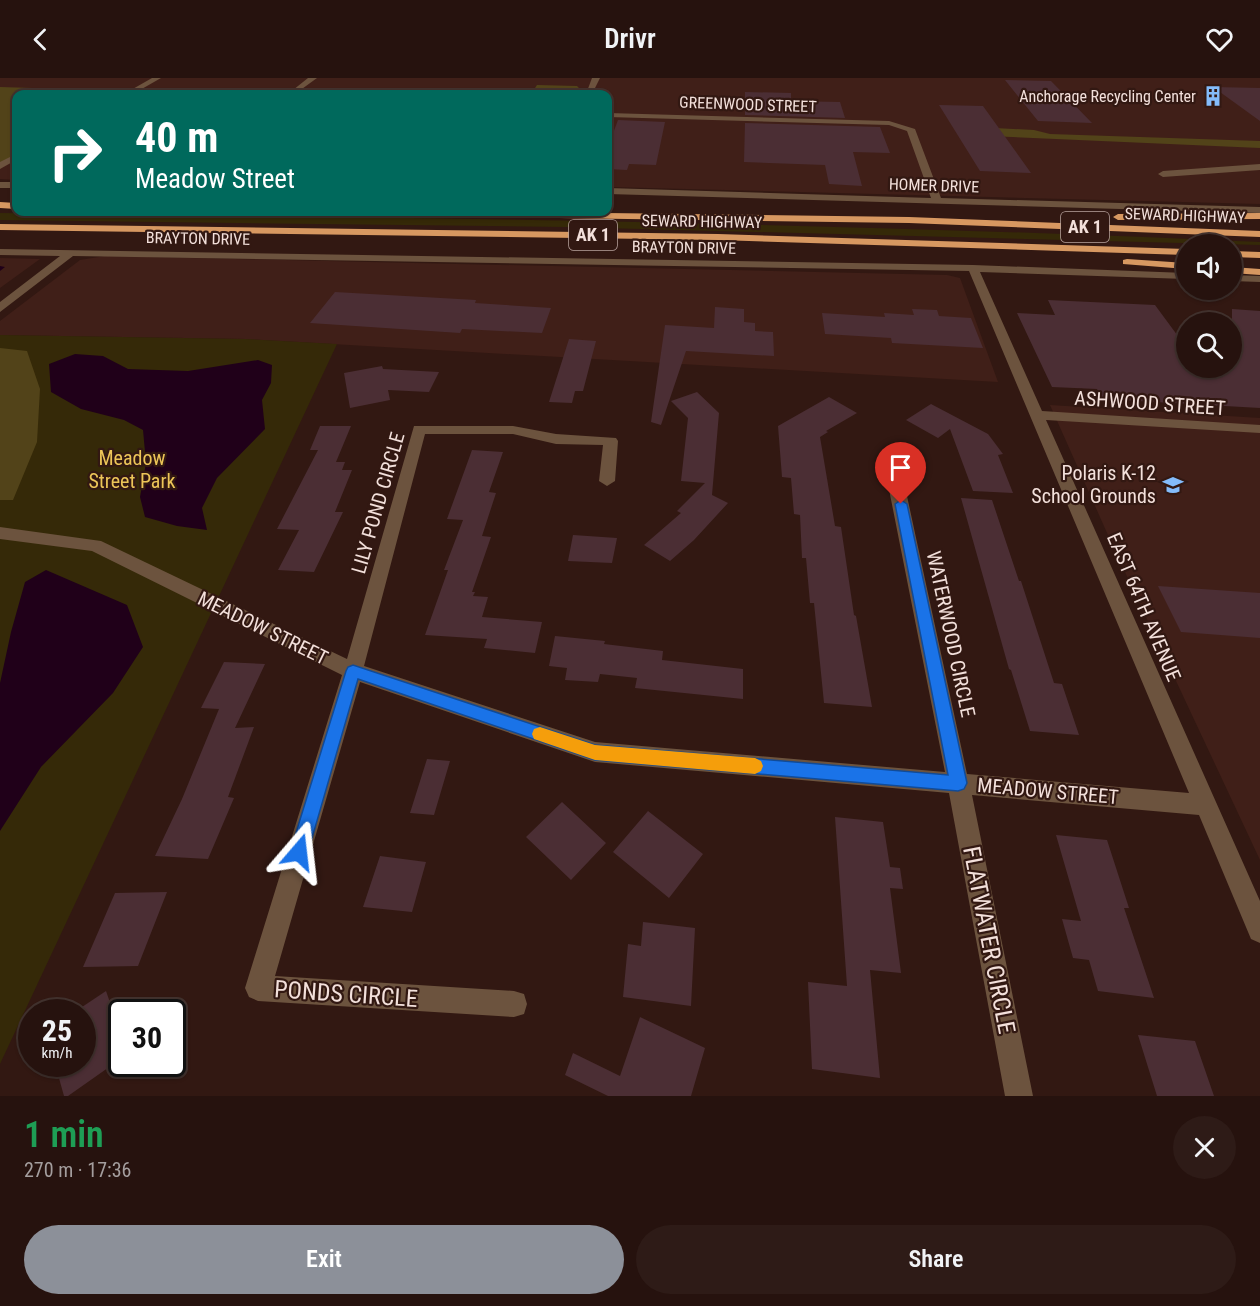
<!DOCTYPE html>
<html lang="en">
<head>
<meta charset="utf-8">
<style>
	:root { --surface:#26120e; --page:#2e1b17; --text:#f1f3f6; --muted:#a49e9e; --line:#42322e; --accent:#8c9099 }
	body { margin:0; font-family:"Roboto Condensed",sans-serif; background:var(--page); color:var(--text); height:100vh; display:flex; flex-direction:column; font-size:22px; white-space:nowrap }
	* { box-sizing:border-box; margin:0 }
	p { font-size:20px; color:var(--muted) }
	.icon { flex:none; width:33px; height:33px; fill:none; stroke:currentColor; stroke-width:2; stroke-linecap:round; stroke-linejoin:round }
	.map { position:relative; height:1018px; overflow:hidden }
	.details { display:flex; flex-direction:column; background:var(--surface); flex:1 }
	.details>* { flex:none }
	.top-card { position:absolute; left:12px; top:12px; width:600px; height:126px; border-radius:12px; box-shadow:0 2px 4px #0004,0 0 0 2px var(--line); background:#00695c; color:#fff; overflow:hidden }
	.fabs { position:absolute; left:1176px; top:156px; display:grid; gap:12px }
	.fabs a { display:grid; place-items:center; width:66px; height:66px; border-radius:50%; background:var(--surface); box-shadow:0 2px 4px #0004,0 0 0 2px var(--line); font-size:30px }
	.speed { position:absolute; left:18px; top:921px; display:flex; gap:12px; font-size:30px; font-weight:700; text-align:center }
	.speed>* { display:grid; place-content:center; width:78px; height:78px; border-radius:50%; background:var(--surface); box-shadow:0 2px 4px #0004,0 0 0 2px var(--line); line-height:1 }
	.speed small { font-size:15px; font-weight:400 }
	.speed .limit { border:3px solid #111; border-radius:9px; background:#fff; color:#111 }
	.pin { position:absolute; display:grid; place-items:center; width:51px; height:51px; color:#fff; margin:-62px -26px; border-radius:50% 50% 50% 0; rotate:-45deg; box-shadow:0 0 6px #0007 }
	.pin .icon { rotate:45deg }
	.me { position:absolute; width:66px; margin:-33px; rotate:17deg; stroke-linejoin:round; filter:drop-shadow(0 0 4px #0008) }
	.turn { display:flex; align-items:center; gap:21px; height:126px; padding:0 24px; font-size:27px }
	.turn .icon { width:78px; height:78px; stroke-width:2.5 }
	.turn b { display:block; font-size:42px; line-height:51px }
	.round { display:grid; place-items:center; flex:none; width:63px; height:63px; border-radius:32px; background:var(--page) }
	.overview { display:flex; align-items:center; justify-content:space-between; height:102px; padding:0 24px }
	h1 { font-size:36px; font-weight:600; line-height:45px; color:#1e9e55 }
	.button { display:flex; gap:12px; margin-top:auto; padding:12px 24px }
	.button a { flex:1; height:69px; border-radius:36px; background:var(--accent); color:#fff; font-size:24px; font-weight:600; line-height:69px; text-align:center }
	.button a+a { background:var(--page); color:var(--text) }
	header { display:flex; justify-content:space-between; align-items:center; height:78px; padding:0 24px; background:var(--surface); font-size:27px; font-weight:600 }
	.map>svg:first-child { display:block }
	.built { fill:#401f18 }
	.green { fill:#352908 }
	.forest { fill:#524319 }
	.water { fill:#200019 }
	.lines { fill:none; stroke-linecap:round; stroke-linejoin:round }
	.stream { fill:#200019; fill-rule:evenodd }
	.building { fill:#4b2e34 }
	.minor { fill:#6c533e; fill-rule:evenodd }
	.highway { fill:#d79861; fill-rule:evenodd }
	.route { fill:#1a73e8; stroke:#114b97; stroke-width:1.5 }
	.slow { fill:#f59e0b }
	.labels { text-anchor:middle; stroke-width:4.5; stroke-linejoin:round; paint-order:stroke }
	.far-poi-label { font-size:16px; fill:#f3e0db; stroke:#321812; text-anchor:end }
	.far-street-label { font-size:16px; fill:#f3e0db; stroke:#321812 }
	.shield { fill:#321812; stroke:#b9a49f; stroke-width:1.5 }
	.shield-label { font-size:18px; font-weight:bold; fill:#f3e0db }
	.street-label { font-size:20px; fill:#f3e0db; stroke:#321812 }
	.park-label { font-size:20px; fill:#ecc558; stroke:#321812 }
	.poi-label { font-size:20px; fill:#f3e0db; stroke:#321812; text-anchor:end }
	.near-street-label { font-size:24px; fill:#f3e0db; stroke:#321812 }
</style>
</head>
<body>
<header><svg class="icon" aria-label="back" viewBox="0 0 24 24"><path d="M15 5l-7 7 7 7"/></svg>Drivr<svg class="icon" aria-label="heart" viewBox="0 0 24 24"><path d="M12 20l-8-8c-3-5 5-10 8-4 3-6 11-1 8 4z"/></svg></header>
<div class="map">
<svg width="1260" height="1018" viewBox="0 0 1260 1018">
	<rect width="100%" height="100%" fill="#321812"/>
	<path class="built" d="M0 0H1260V126L608 109V16H16V102L0 101Z
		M105 178 947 197 960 200 998 304 245 261 0 257V243L80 182Z
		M0 180 40 181 0 210Z
		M1050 327 1260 340V782L1116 475Z"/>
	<path class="green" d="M0 135C420 139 840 145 1260 164V167L566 149 0 142Z
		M0 257 245 261 337 266 0 986Z"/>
	<path class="forest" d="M537 7 577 8 584 15 531 16Z
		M0 9 132 13 126 16H16V78L0 87Z
		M957 48 1034 52 1050 56 1260 63V70L964 57Z
		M0 270 27 273 40 311 37 364 13 422H0Z"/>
	<path class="water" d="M75 276 103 278 128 291 188 293 258 282 272 287 271 305 262 322 265 351 217 400 202 430 207 452 177 448 145 439 140 419 146 385 143 352 124 342 81 331 51 314 49 286Z
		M46 492 127 527 143 569 113 615 41 689 0 753V605L11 554 25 504Z"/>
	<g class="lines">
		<path class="stream" d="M0 188 5 189 0 193Z"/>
	</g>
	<path class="building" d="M1005 2 1051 3 1092 45 1038 43Z
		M1213 9 1260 10V43Z
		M745 14 791 15V23L840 24 845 40 745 37Z
		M939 27 983 28 1031 95 980 93Z
		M618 42 665 44 656 87 629 86 627 92 608 91V57L612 58Z
		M745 45 880 49 890 75 853 74 862 108 829 106 825 87 744 84Z
		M335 214 476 222 475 225 551 230 542 255 462 251 460 255 310 245Z
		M1048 222 1155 227 1186 269V290H1232V231L1260 233V330L1102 321 1097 311 1052 309 1017 235 1055 237Z
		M715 229 744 231V244L755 245V253L773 254 774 278 686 273 661 347 651 344 665 247 714 250Z
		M912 231 937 232 939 238 971 240 983 270 892 265 891 260 825 256 822 235 885 239 884 235 914 237Z
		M569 261 596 263 583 313H575L572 325 549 324Z
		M382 288 383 291 439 294 429 314 388 312 390 322 350 330 344 295Z
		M697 314 719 335 712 417 728 425 694 462 670 483 644 467 681 435 677 433 705 405 681 403 688 340 671 323Z
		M829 319 857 335 826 353 828 354 820 359 835 448 841 449 854 537 856 538 872 629 824 625 814 525H810L806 480H802L800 437 794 436 791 400 782 399 778 348Z
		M931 326 988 356 1003 376 998 377 1013 415 973 413 950 351 938 360 906 342Z
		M320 348H351L336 384H345L342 392H352L335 434H343L314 494 278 492 299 452 277 451 318 372H310Z
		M472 372 503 374 489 414 496 415 482 458 491 459 472 514H475L473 518 488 519 482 539 542 544 535 575 484 570 487 561 425 557 448 492H444L463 442 447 441Z
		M961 420 992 422 1019 503H1021L1054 605 1062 606 1079 657 1030 653 1011 592 1009 591Z
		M573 457 617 460 612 485 568 483Z
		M1158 508 1260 515V560L1181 554Z
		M555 558 605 563 604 566 663 573 662 582 743 591V621L635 610 637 600 600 596 598 604 565 602 567 590 549 588Z
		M224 584 265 586 235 650 254 649 228 719 234 720 208 781 155 778 182 721 219 631 201 630Z
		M427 681 450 683 434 737 410 735Z
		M562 724 606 765 571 802 526 759Z
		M648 733 703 776 669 820 613 774Z
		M835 739 883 744 890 789 900 790 903 811 890 810 901 895 870 892 880 1000 812 991 808 904 847 908Z
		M1056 757 1107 762 1129 830H1124L1154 920 1098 913 1089 882 1073 880 1062 841 1081 843Z
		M380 778 426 784 412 834 363 829Z
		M167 814 138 888 83 889 115 815Z
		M643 844 695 850 691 928 623 919 628 866 641 868Z
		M106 913 122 959V980L68 1018H64L55 986H82V929Z
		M640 939 705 970 691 1018H608L565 997 573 975 620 998Z
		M1138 957 1195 963 1214 1018H1157Z"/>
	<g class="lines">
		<path class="minor" d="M152 0H161L133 16H124Z
			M308 0H317L295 16H288Z
			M592 0H600L592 16H586Z
			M608 35 889 43 915 51 941 120 1260 129V135L608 116V110L931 120 907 53 889 47 608 39Z
			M16 76V82L0 91V84Z
			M1260 86V92L1163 99 1158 96 1163 93Z
			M0 104H16V110H0Z
			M0 171 973 187 1186 195V201L980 194 1042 333 1260 347V355L1046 342 1260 823V865L1251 861 1199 737 972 717 1033 1018H1005L949 715 595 684 360 604 275 898 514 913 524 916 527 926 524 936 514 939 258 923 249 919 245 910 342 597 92 473 0 461V449L101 463 347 581 414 348H513L556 356 616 360 618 363 615 403 607 408 599 403 603 367 556 366 513 356H425L364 588 595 664 945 694 883 381 891 376 899 381 967 696 1189 715 969 193 73 178 0 234V224L60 178 0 177Z
			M1232 197 1260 198V204L1232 203Z"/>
		<path class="highway" d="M0 124 16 125V131L0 130Z
			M348 134H527L909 139 1260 153V159L909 145 353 137Z
			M1260 135V141L1118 142 1113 139 1118 136Z
			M0 146 718 156 1186 171V177L718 162 0 152Z
			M1232 173 1260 174V180L1232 179Z
			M1127 181 1186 185V191L1123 186V182Z
			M1232 189 1260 191V197L1232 195Z"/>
	</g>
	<path class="route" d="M901 422 907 426 967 705 964 711 958 713 595 682 358 601 308 774 305 781 299 783 292 781 290 774 346 593 348 589 353 587 595 667 948 697 895 426Z"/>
	<path class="slow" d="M540 649 595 667 755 680 761 683 763 688 761 693 755 696 595 682 534 661 532 656 534 651Z"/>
	<defs>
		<g id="building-bare" transform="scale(1.62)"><path d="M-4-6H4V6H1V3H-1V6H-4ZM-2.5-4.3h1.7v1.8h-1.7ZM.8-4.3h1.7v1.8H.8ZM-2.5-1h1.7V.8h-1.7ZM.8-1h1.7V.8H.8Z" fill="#84bcfb" stroke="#321812" stroke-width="2.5" paint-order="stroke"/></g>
		<g id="school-bare" transform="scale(1.62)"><path d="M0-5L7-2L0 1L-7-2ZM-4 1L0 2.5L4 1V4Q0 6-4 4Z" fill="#84bcfb" stroke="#321812" stroke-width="2.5" paint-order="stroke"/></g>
	</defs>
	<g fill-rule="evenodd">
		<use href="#building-bare" x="1213" y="18"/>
		<use href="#school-bare" x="1173" y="407"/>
	</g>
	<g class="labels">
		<g class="far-poi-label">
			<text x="1196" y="24">Anchorage Recycling Center</text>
		</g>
		<g class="far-street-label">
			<text transform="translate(748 26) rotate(2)" y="6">GREENWOOD STREET</text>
			<text transform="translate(934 107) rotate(2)" y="6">HOMER DRIVE</text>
			<text transform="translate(1185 137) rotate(2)" y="6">SEWARD HIGHWAY</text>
			<text transform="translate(702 143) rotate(1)" y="6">SEWARD HIGHWAY</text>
			<text transform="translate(198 160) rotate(1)" y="6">BRAYTON DRIVE</text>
			<text transform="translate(684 169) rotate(1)" y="6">BRAYTON DRIVE</text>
		</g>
		<g class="shield">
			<rect x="1061" y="134" width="48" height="30" rx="4.5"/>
			<rect x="569" y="142" width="48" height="30" rx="4.5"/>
		</g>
		<g class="shield-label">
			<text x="1085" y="155">AK 1</text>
			<text x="593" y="163">AK 1</text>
		</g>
		<g class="street-label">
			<text transform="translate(1150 325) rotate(4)" y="7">ASHWOOD STREET</text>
			<text transform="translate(378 425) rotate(-74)" y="7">LILY POND CIRCLE</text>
			<text transform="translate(1144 529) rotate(67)" y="7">EAST 64TH AVENUE</text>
			<text transform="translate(263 550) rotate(26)" y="7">MEADOW STREET</text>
			<text transform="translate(951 556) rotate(78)" y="7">WATERWOOD CIRCLE</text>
			<text transform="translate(1048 713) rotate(5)" y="7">MEADOW STREET</text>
		</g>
		<g class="park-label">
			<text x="132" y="387">Meadow<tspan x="132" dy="23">Street Park</tspan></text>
		</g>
		<g class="poi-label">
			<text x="1156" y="402">Polaris K-12<tspan x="1156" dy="23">School Grounds</tspan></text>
		</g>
		<g class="near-street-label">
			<text transform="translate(989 862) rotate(79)" y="8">FLATWATER CIRCLE</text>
			<text transform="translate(346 916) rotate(4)" y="8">PONDS CIRCLE</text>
		</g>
	</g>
</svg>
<div class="fabs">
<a><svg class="icon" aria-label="sound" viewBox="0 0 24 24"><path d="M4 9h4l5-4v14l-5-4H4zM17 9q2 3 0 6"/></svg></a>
<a><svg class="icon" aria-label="search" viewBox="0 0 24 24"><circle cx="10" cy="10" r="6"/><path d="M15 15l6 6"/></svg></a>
</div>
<div class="speed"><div>25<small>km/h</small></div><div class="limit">30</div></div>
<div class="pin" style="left:901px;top:426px;background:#d93025"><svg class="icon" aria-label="arrive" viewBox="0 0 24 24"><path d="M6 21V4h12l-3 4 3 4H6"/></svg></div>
<svg class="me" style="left:299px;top:774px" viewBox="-20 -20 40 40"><path d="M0-17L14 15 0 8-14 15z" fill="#1a73e8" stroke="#fff" stroke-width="4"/></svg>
<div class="top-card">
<div class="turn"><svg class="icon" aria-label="right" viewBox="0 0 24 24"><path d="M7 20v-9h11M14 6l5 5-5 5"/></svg><div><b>40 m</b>Meadow Street</div></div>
</div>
</div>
<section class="details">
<div class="overview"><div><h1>1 min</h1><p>270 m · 17:36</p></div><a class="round"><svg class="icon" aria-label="close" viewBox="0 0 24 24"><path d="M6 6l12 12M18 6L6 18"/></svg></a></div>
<div class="button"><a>Exit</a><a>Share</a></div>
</section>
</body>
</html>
